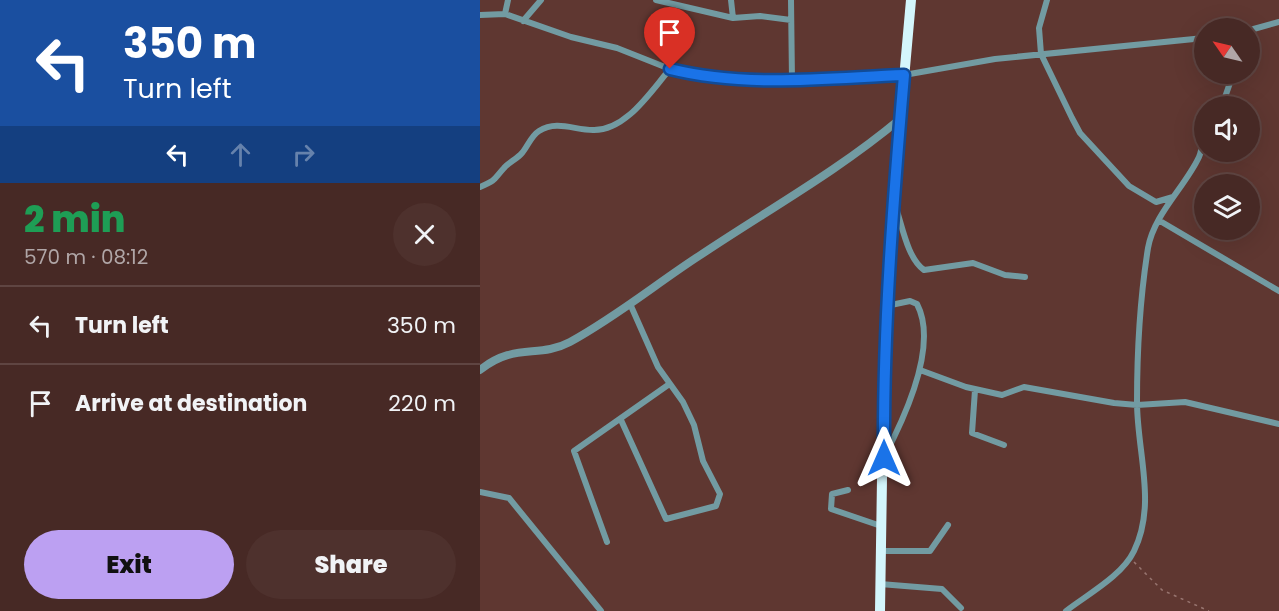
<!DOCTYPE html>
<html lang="en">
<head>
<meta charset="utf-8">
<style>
	:root { --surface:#472925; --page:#4e312d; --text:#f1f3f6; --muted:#b0a6a7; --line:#5f4542; --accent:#bca0f2 }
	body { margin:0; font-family:Poppins,sans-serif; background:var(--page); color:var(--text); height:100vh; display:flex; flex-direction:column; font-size:22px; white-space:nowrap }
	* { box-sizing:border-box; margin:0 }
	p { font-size:20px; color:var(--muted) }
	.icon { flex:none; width:33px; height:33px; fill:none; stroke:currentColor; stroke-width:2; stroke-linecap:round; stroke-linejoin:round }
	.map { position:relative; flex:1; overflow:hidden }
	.side { display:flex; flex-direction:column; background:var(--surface); width:480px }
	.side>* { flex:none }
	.guide { background:#1a4fa0; color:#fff; overflow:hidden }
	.needle { width:39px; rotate:304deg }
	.tools { position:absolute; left:714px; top:18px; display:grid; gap:12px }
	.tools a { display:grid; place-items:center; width:66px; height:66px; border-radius:50%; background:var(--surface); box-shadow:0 6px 24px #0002,0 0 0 2px var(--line); font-size:30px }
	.pin { position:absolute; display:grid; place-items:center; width:51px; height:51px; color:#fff; margin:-62px -26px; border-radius:50% 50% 50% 0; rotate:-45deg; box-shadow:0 0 6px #0007 }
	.pin .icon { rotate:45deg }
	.me { position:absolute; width:66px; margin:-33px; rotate:0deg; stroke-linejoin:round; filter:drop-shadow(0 0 4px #0008) }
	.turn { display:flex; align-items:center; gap:21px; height:126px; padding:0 24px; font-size:27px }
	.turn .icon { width:78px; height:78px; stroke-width:2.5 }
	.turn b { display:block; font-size:42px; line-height:51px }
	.lanes { display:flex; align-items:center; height:57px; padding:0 24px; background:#0003; justify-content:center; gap:30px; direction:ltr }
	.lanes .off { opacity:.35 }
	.round { display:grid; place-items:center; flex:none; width:63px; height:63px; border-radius:32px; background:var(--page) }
	.headline { display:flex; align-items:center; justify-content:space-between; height:102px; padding:0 24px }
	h1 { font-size:36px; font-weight:800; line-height:45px; color:#1e9e55 }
	.button { display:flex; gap:12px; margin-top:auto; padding:12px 24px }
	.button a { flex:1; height:69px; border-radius:36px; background:var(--accent); color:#111; font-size:24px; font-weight:800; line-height:69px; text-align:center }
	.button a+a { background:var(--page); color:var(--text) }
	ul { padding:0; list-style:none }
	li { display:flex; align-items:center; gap:18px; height:78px; padding:0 24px; border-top:2px solid var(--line) }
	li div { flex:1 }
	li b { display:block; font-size:22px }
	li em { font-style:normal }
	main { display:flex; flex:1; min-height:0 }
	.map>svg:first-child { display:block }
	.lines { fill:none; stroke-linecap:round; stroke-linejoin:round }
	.path { stroke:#987570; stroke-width:1.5; stroke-dasharray:3 4.5; stroke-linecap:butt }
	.minor { stroke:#729ba2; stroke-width:6 }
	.tertiary { stroke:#729ba2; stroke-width:8 }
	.trunk { stroke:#d4f6fc; stroke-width:10 }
	.route-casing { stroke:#114b97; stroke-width:15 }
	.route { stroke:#1a73e8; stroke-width:10 }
</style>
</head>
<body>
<main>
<section class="side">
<div class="guide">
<div class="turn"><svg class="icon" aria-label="left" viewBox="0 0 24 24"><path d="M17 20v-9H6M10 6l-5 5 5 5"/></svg><div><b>350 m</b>Turn left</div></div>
<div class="lanes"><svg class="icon" aria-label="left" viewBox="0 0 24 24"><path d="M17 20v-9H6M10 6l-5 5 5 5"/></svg><svg class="icon off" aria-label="ahead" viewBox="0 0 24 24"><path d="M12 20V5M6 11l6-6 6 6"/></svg><svg class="icon off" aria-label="right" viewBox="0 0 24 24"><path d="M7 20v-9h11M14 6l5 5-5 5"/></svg></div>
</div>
<div class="headline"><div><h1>2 min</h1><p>570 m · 08:12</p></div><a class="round"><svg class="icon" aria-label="close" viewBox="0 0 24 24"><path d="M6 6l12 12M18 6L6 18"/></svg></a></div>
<ul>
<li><svg class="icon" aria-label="left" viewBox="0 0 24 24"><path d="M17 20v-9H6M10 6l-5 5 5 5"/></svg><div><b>Turn left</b></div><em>350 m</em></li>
<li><svg class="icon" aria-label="arrive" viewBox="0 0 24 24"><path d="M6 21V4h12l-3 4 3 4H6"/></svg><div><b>Arrive at destination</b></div><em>220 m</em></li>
</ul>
<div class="button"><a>Exit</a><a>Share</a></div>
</section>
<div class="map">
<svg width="799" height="611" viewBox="0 0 799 611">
	<rect width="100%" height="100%" fill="#5f3731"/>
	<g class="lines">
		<path class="path" d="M654 562 682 590 729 611"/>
		<path class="minor" d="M176 0 253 18 280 16 311 20
			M251 0 253 18
			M311 0 312 80
			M567 0 559 28 561 54 592 118 600 133 649 186 676 202 693 197
			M25 14 28 0
			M0 15 25 14 91 37 137 48 190 69 271 79 424 75 515 59 724 38
			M43 21 61 0
			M770 30 799 22
			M742 106 753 74
			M0 187C18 179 13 180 24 168 29 162 37 159 42 153 48 146 51 136 59 131 77 120 94 130 113 130 146 131 171 91 190 69
			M415 205C422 224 427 258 444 270L493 263 525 275 545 277
			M680 221 799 291
			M440 370 486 387 522 395 544 387 634 403 657 405 705 402 799 424
			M495 390 492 433 524 445
			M141 420 186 519 236 506 240 494 223 461 214 425 203 402 178 367 151 306
			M404 457C424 419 459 346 437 304L430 301 406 306
			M368 490 352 494 351 509 401 526
			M0 492 29 498 121 611
			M127 542 94 451 188 385
			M401 551H450L468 525
			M400 584 462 589 481 608
			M586 611C608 594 642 576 654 551 677 504 657 452 657 402 657 352 660 298 668 248 674 214 705 187 719 157 723 148 722 139 724 130"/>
		<path class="tertiary" d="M0 370C35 342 58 359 90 342 136 317 176 284 219 256 286 211 358 171 420 119"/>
		<path class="trunk" d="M400 611 404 347 410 236 431 0"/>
	</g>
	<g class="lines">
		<g class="route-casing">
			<path id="route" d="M190 69C266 88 347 78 424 75 413 203 403 330 404 458"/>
		</g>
		<use href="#route" class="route"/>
	</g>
</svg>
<div class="tools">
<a><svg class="needle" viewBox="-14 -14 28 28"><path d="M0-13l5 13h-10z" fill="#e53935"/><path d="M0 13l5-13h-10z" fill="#b0a6a7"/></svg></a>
<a><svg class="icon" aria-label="sound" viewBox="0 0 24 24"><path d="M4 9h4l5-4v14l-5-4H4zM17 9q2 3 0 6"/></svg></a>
<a><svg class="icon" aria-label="layers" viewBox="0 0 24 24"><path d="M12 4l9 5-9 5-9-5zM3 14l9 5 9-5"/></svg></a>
</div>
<div class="pin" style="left:190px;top:69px;background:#d93025"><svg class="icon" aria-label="arrive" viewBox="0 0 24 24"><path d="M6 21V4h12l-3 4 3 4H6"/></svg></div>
<svg class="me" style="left:404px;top:458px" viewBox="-20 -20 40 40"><path d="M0-17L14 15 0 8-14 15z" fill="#1a73e8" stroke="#fff" stroke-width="4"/></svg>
</div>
</main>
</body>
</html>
